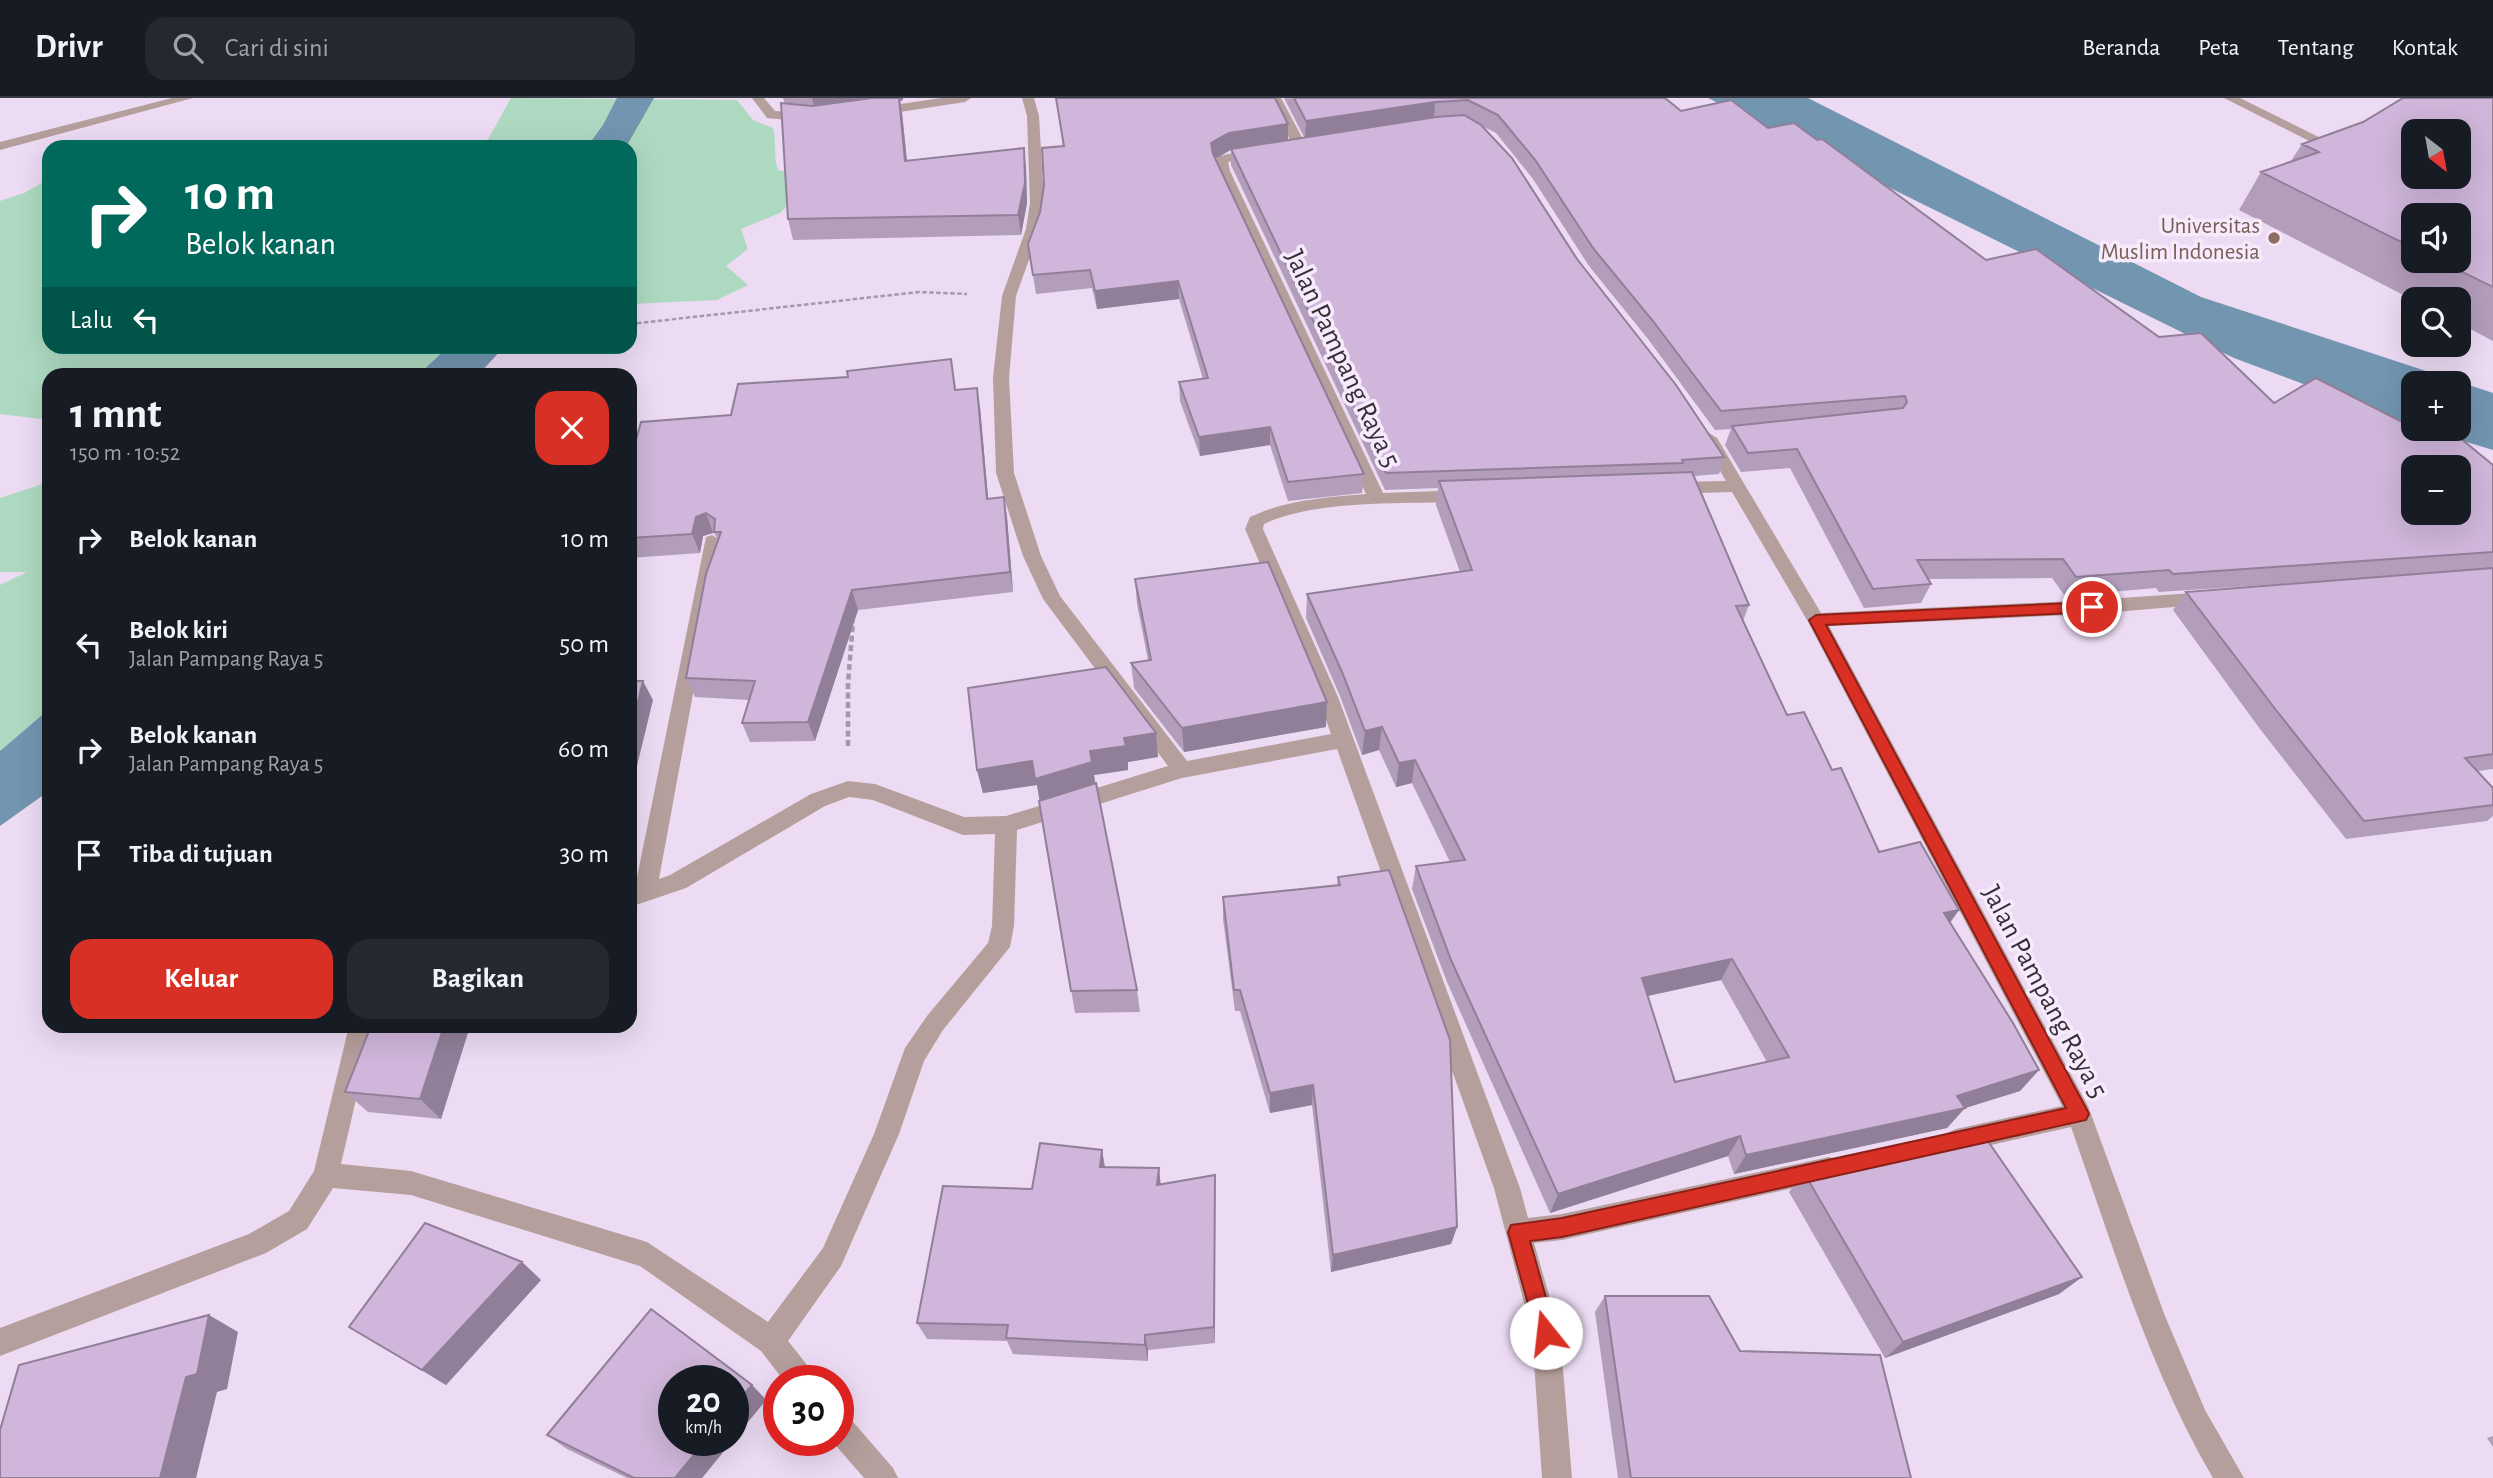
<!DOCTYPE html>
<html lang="id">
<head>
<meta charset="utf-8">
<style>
	:root { --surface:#171b24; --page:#242831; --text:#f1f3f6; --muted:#9ea1a6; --line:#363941; --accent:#d93025 }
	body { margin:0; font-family:"Alegreya Sans",sans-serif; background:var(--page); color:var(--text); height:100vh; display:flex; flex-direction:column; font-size:26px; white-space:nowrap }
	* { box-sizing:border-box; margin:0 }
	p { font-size:23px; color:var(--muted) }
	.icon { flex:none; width:38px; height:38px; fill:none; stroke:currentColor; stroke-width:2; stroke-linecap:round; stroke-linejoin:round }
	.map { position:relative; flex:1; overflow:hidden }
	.drawer { position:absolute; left:42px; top:270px; width:595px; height:665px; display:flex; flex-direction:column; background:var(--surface); border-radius:21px; box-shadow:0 7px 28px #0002 }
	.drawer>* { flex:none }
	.top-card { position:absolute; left:42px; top:42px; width:595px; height:214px; border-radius:21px; box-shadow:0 7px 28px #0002; background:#00695c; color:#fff; overflow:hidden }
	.needle { width:46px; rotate:149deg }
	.controls { position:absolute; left:2401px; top:21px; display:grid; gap:14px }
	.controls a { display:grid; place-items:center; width:70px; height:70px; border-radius:14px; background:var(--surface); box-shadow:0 7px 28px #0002; font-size:35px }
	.speed { position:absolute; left:658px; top:1267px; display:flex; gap:14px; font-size:35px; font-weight:700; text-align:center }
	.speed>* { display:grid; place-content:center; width:91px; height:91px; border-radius:50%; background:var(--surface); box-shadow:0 7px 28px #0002; line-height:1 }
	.speed small { font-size:18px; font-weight:400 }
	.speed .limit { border:10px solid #d22; background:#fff; color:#111 }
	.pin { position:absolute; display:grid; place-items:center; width:60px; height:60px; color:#fff; margin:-30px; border:4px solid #fff; border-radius:50%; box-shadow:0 2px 7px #0007 }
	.me { position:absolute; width:77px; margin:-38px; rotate:344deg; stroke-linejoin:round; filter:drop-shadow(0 0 5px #0008) }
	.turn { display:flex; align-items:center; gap:24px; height:147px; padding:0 28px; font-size:32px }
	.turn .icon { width:91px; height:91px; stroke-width:2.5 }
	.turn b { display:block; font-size:49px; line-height:60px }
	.then { display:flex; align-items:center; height:66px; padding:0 28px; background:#0003; gap:14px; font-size:26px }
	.round { display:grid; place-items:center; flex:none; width:74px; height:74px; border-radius:21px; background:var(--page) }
	.summary { display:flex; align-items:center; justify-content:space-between; height:119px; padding:0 28px }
	h1 { font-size:42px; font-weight:700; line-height:52px }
	.primary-button { display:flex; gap:14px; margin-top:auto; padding:14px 28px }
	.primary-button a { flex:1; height:80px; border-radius:21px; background:var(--accent); color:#fff; font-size:28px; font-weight:700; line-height:80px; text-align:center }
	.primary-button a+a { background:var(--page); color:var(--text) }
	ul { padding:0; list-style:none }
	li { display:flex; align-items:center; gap:21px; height:105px; padding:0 28px }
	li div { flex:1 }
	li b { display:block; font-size:26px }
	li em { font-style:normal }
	header { display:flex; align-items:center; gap:42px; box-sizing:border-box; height:98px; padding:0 35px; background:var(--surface); border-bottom:2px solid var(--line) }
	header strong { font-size:33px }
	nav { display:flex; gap:38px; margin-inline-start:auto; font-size:24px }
	.search { width:490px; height:63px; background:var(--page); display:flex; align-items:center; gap:18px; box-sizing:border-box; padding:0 24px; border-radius:21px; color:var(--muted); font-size:26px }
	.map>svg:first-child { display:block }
	.green { fill:#aed9c1 }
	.water { fill:#7295b0 }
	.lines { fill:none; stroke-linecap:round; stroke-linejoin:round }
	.path-far1 { stroke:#a598aa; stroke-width:2.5; stroke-dasharray:4.5 2.5; stroke-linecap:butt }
	.path { stroke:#a598aa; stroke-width:4.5; stroke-dasharray:6 3.5; stroke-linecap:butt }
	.minor { fill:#b59f9c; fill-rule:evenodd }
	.wall { fill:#b29dbb; fill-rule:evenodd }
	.shaded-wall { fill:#917f99 }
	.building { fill:#cfb6da; stroke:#917f99; stroke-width:2; fill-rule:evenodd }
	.route { fill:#d93025; stroke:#8d1f18; stroke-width:2 }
	.education-dot { fill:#8d6e63; stroke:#f7eafd; stroke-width:2.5 }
	.labels { text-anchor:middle; stroke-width:7; stroke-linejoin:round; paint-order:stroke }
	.far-education-label { font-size:23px; fill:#785e54; stroke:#f7eafd; text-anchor:end }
	.street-label { font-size:28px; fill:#362f38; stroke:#f7eafd }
</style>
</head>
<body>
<header>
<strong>Drivr</strong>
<div class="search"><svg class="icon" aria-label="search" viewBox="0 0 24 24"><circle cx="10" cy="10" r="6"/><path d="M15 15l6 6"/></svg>Cari di sini</div>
<nav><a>Beranda</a><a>Peta</a><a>Tentang</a><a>Kontak</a></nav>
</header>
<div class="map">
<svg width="2493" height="1380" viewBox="0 0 2493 1380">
	<rect width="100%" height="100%" fill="#ecdbf3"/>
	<path class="green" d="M511 0 737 2 753 22 773 30C777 44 773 59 778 72L791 74 786 109 780 115 741 131 748 151 726 168 748 187 717 202 630 206V49H484Z
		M49 81V248L448 249 419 276H49V322L0 316V103L24 95Z
		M49 384V611L0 653V487L27 474H0V400Z"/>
	<path class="water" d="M617 0H654L626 49H587L603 27Z
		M1708 0H1808L2201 199 2493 295V352L2424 331H2459V285H2413V327L2234 260Z
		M448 249V248L504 249 479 276H419Z
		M49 611V693L0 728V653Z"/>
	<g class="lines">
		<path class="path-far1" d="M630 226 919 194 967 196"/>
		<path class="path" d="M848 648V585L853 524"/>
		<path class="minor" d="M172 0H193L0 52V44Z
			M752 0H764L775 13 810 16 816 20 810 24 767 20Z
			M941 0H971L965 4 874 18 868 14 874 10Z
			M1022 0H1034L1039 18 1044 105 1040 131 1016 198 1009 280 1014 375 1041 458 1060 498 1187 663 1331 636 1318 599 1245 431 1250 419C1286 402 1327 399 1366 396L1216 73 1214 64 1219 58 1257 50 1264 54 1262 57 1228 64 1230 73 1383 395 1466 392 1475 398 1466 404C1407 406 1317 401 1264 426L1263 431 1338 599 1520 1090 1528 1120 1562 1116 1829 1059 1838 1062 1842 1071 1838 1080 1562 1142 1534 1145 1560 1235 1572 1380H1542L1532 1235 1494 1090 1337 651 1182 680 1017 732 1014 828 1010 849 943 932 924 963 899 1036 841 1168 788 1243 812 1273 816 1283H784L761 1253 640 1168 411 1097 333 1090 307 1131 266 1155 0 1258V1230L249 1136 289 1113 314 1073 349 928H373L341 1066 411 1073 647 1144 768 1224 823 1150 874 1036 905 950 927 918 988 845 992 828 995 736 963 737 873 702 849 699 825 708 686 790 630 809V791L635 789 706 439 712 437 721 443 659 781 670 777 811 696 848 683 875 686 964 719 1006 718 1168 668 1043 501 1023 458 996 375 993 280 1002 198 1026 131 1030 105 1027 18Z
			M1269 0H1281L1306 47 1304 50H1294Z
			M2224 0H2240L2337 48 2330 52 2325 51Z
			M1709 335 1717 340 1821 515 2092 502 2208 494 2215 495 2217 500 2215 505 2208 506 2092 516 1829 528 2088 1008 2165 1218 2205 1312 2244 1380H2213C2149 1271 2113 1148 2071 1029L1956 1055 1947 1051 1943 1043 1947 1035 1956 1031 2062 1008 1807 522 1732 394 1670 396 1661 390 1670 384 1726 383 1701 340Z
			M838 1314 848 1318 893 1370 898 1380H864L831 1342H838Z"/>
	</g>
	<path class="wall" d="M783 0H903V2L900 3 902 15 907 63 1026 70 1027 105 1021 137 793 142 788 121 785 6Z
		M1056 0H1275L1288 26V42L1304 39 1284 0H1665L1681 13 1768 30 1986 162 2159 239 2274 305 2408 327 2493 367V671L2478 673 2493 690V718L2487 723 2346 741 2260 631 2173 512 2186 494 2328 483 2159 494 2156 490 2065 498 2052 480 1928 481 1931 486 1921 505 1864 510 1790 370 1741 374 1725 347 1731 331 1715 332 1648 241 1589 168 1533 81 1496 35 1482 28 1577 161 1724 359 1719 376 1694 378 1749 507 1743 523 1787 617 1832 672 1879 754 1959 812 1950 825 2039 972 2020 993 1965 1010 1947 1030 1734 1076 1728 1058 1550 1115 1447 884 1412 791 1416 768 1450 764 1412 685 1396 689 1379 652 1362 657 1340 598 1306 520 1307 496 1460 474 1436 407 1438 390 1385 392 1231 67V52L1215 61 1364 376 1362 395 1288 403 1270 347 1200 358 1180 303 1179 284 1203 281 1179 201 1097 211 1092 190 1036 196 1028 146 1063 48ZM1721 882 1767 964 1675 984 1648 898Z
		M2400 0H2493V243L2459 225V201L2413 202 2239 112 2261 74 2291 63 2302 46 2363 24 2401 1ZM2413 117 2459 163H2413Z
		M951 261 956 292 980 309 988 401 1007 419 1013 494 858 512 815 643 750 644 742 625 749 602 695 599 686 580 718 443 715 436 713 435 703 438 700 455 630 460V353L731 317 848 279Z
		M1135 481 1326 629 1184 654 1134 590 1131 565 1148 562 1137 506Z
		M1156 635 1158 659 1128 664V672L1094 677 1137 892 1140 914 1075 915 1037 687 983 695 977 672Z
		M1338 779 1457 1129 1451 1146 1331 1174 1312 1007 1270 1015 1240 913H1235L1223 821V799L1337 787Z
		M371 928H470L441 1021 368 1014 345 994Z
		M1102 1052 1105 1069 1161 1086 1215 1077V1245L1148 1252V1263L1013 1256 1007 1243 927 1241 917 1225Z
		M1804 1075 2082 1179 2059 1196 1885 1260 1789 1094Z
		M522 1164 541 1182 446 1287 349 1229Z
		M1605 1198 1740 1253 1911 1380H1618L1595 1214Z
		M651 1211 752 1287 766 1302 733 1342V1283H674V1342H733L702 1380H627L567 1351 547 1337Z
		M2493 1338V1349L2487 1340Z"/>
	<path class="shaded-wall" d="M812 0H903V2L900 3 902 15 909 83 816 14Z
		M1435 4 1434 21 1305 41 1306 23Z
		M1288 26V44L1230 52 1212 63 1211 45 1229 35Z
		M1024 50 1026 70 1027 105 1021 137 1018 117Z
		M1178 183 1179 201 1097 211 1095 193Z
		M977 290 980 309 990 421 987 401Z
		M1270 329V347L1200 358 1199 339Z
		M1004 399 1007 419 1013 494 1010 474Z
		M706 415 713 435 703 438 700 455 692 436 696 419Z
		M852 492 858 512 815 643 808 624Z
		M643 583 653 602 630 697V636Z
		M1327 604 1326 629 1184 654 1182 630Z
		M1382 629 1379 652 1362 657 1365 633Z
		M1156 635 1158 659 1128 664V672L1094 677 1095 688 1040 705 1037 687 983 695 977 672 1090 653 1124 640Z
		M1415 662 1412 685 1396 689 1399 665Z
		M1959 812 1943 834 1944 815Z
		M1732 861 1721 882 1633 901 1642 880Z
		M444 928H470L441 1021 420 1001Z
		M2039 972 2020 993 1962 1011 1965 1010 1947 1030 1734 1076 1746 1057 1957 998Z
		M1313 987 1312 1007 1270 1015V995Z
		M1740 1038 1728 1058 1550 1115 1558 1096Z
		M1102 1052 1105 1071 1100 1069Z
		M1159 1070 1161 1089 1157 1087Z
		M1215 1077V1245L1214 1229Z
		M1457 1129 1451 1146 1331 1174 1333 1157Z
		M522 1164 541 1182 446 1287 422 1272Z
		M2082 1179 2059 1196 1885 1260 1903 1244Z
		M209 1217 238 1234 227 1291 217 1294 196 1380H160L186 1279Z
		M1145 1237 1148 1252V1263L1145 1247Z
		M752 1287 766 1302 733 1342V1309Z
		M706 1342H733L702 1380H675Z"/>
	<path class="building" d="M872 0H899L905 63 1024 50 1025 85 1018 117 788 121 781 5 812 8Z
		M1056 0H1275L1288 26 1229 35 1211 45 1213 56 1364 376 1288 384 1270 329 1199 339 1179 284 1208 280 1178 183 1095 193 1090 172 1033 177 1028 146 1040 114 1044 87 1042 50 1064 48Z
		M1294 0H1665L1681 13 1731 2 1768 30 1794 25 1817 42 1822 41 1986 162 2036 151 2159 239 2201 235 2274 305 2316 280 2408 327 2413 326V331H2449L2493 367V454L2173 476 2169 472 2076 479 2063 461 1917 462 1931 486 1873 491 1797 351 1748 355 1732 328 1903 310 1907 304 1905 298 1721 313 1653 223 1593 150 1536 63 1498 17 1468 2 1435 4 1306 23ZM2413 369H2459V415H2413Z
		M2403 0H2493V189L2440 163H2459V117H2413V150L2261 74 2319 54 2302 46 2363 24ZM2413 33H2459V79H2413Z
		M1464 17 1481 27 1512 60 1577 161 1676 287 1724 359 1682 362 1683 365 1386 375 1231 51 1436 19Z
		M951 261 955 292 977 290 987 401 1004 399 1010 474 852 492 808 624 742 625 755 583 686 580 706 476 721 434H714L715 421 706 415 696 419 692 436 630 440V353H633L641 324 731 317 738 286 848 279 847 273Z
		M1692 374 1749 507 1736 508 1787 617 1804 614 1832 672 1841 670 1879 754 1920 744 1959 812 1944 815 2013 925 2039 972 1957 998 1965 1010 1746 1057 1740 1038 1558 1096 1451 862 1416 768 1465 762 1415 662 1399 665 1382 629 1365 633 1342 574 1307 496 1472 472 1439 383ZM1732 861 1789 959 1675 984 1642 880Z
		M1268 464 1327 604 1182 630 1131 565 1151 562 1135 481Z
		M2493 470V656L2465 660 2493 690V707L2364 723 2276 612 2186 494Z
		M1106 569 1156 635 1124 640 1126 648 1090 653 1092 664 1035 681 1032 663 977 672 968 590Z
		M630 583H643L630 636Z
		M1096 685 1137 892 1071 893 1039 703Z
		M1389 772 1450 942 1457 1129 1333 1157 1313 987 1270 995 1240 892H1234L1223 799 1340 787 1338 779Z
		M371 928H444L420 1001 345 994Z
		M1983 1036 2082 1179 1903 1244 1804 1075Z
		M1040 1045 1102 1052 1100 1069 1159 1070 1157 1087 1215 1077 1214 1229 1145 1237V1247L1006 1240 1008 1227 917 1225 943 1088 1032 1091Z
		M425 1125 522 1164 422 1272 349 1229Z
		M1605 1198H1709L1740 1253 1880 1257 1911 1380H1631Z
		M651 1211 752 1287 733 1309V1283H674V1342H706L675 1380H634L547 1337Z
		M209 1217 197 1276 186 1279 160 1380H0V1332L19 1267Z"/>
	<path class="route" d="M2092 504 2099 509 2092 514 1826 527 2086 1010 2089 1016 2086 1022 1562 1139 1530 1143 1556 1235 1553 1242 1546 1245 1538 1242 1508 1134 1511 1127 1562 1120 2066 1010 1809 522 1816 517Z"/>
	<circle class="education-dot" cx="2274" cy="140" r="7"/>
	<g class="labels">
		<g class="far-education-label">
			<text x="2260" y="135">Universitas<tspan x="2260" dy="26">Muslim Indonesia</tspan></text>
		</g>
		<g class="street-label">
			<text transform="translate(1344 260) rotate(65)" y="10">Jalan Pampang Raya 5</text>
			<text transform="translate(2046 893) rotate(62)" y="10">Jalan Pampang Raya 5</text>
		</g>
	</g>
</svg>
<div class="controls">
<a><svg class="needle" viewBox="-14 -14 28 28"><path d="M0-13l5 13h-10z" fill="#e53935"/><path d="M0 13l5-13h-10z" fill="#9ea1a6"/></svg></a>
<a><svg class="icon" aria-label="sound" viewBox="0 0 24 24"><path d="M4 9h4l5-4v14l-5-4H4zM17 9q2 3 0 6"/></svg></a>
<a><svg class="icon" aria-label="search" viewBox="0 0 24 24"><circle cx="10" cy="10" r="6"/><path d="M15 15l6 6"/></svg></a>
<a>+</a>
<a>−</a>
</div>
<div class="speed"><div>20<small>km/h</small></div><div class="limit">30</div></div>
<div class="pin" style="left:2092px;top:509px;background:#d93025"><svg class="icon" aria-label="arrive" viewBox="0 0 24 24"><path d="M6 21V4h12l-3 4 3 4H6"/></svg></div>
<svg class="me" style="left:1546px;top:1235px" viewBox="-20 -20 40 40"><circle r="19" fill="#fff"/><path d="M0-13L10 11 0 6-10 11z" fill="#d93025"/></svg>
<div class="top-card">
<div class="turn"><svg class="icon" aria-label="right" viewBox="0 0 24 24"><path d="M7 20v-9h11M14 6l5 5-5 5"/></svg><div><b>10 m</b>Belok kanan</div></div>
<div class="then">Lalu<svg class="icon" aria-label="left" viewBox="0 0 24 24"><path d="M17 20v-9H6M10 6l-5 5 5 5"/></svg></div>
</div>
<section class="drawer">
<div class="summary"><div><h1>1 mnt</h1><p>150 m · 10:52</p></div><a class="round" style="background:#d93025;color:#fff"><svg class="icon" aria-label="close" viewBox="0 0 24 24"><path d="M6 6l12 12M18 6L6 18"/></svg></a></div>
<ul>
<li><svg class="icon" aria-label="right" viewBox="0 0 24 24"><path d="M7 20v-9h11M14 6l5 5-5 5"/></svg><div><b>Belok kanan</b></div><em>10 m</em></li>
<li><svg class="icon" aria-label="left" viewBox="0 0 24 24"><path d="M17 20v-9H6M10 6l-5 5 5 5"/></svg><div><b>Belok kiri</b><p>Jalan Pampang Raya 5</p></div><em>50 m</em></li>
<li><svg class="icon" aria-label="right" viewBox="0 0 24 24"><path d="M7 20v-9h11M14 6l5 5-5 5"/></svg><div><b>Belok kanan</b><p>Jalan Pampang Raya 5</p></div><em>60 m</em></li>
<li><svg class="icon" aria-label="arrive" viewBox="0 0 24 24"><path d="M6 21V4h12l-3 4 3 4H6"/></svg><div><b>Tiba di tujuan</b></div><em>30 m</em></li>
</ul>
<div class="primary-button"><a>Keluar</a><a>Bagikan</a></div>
</section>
</div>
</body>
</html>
